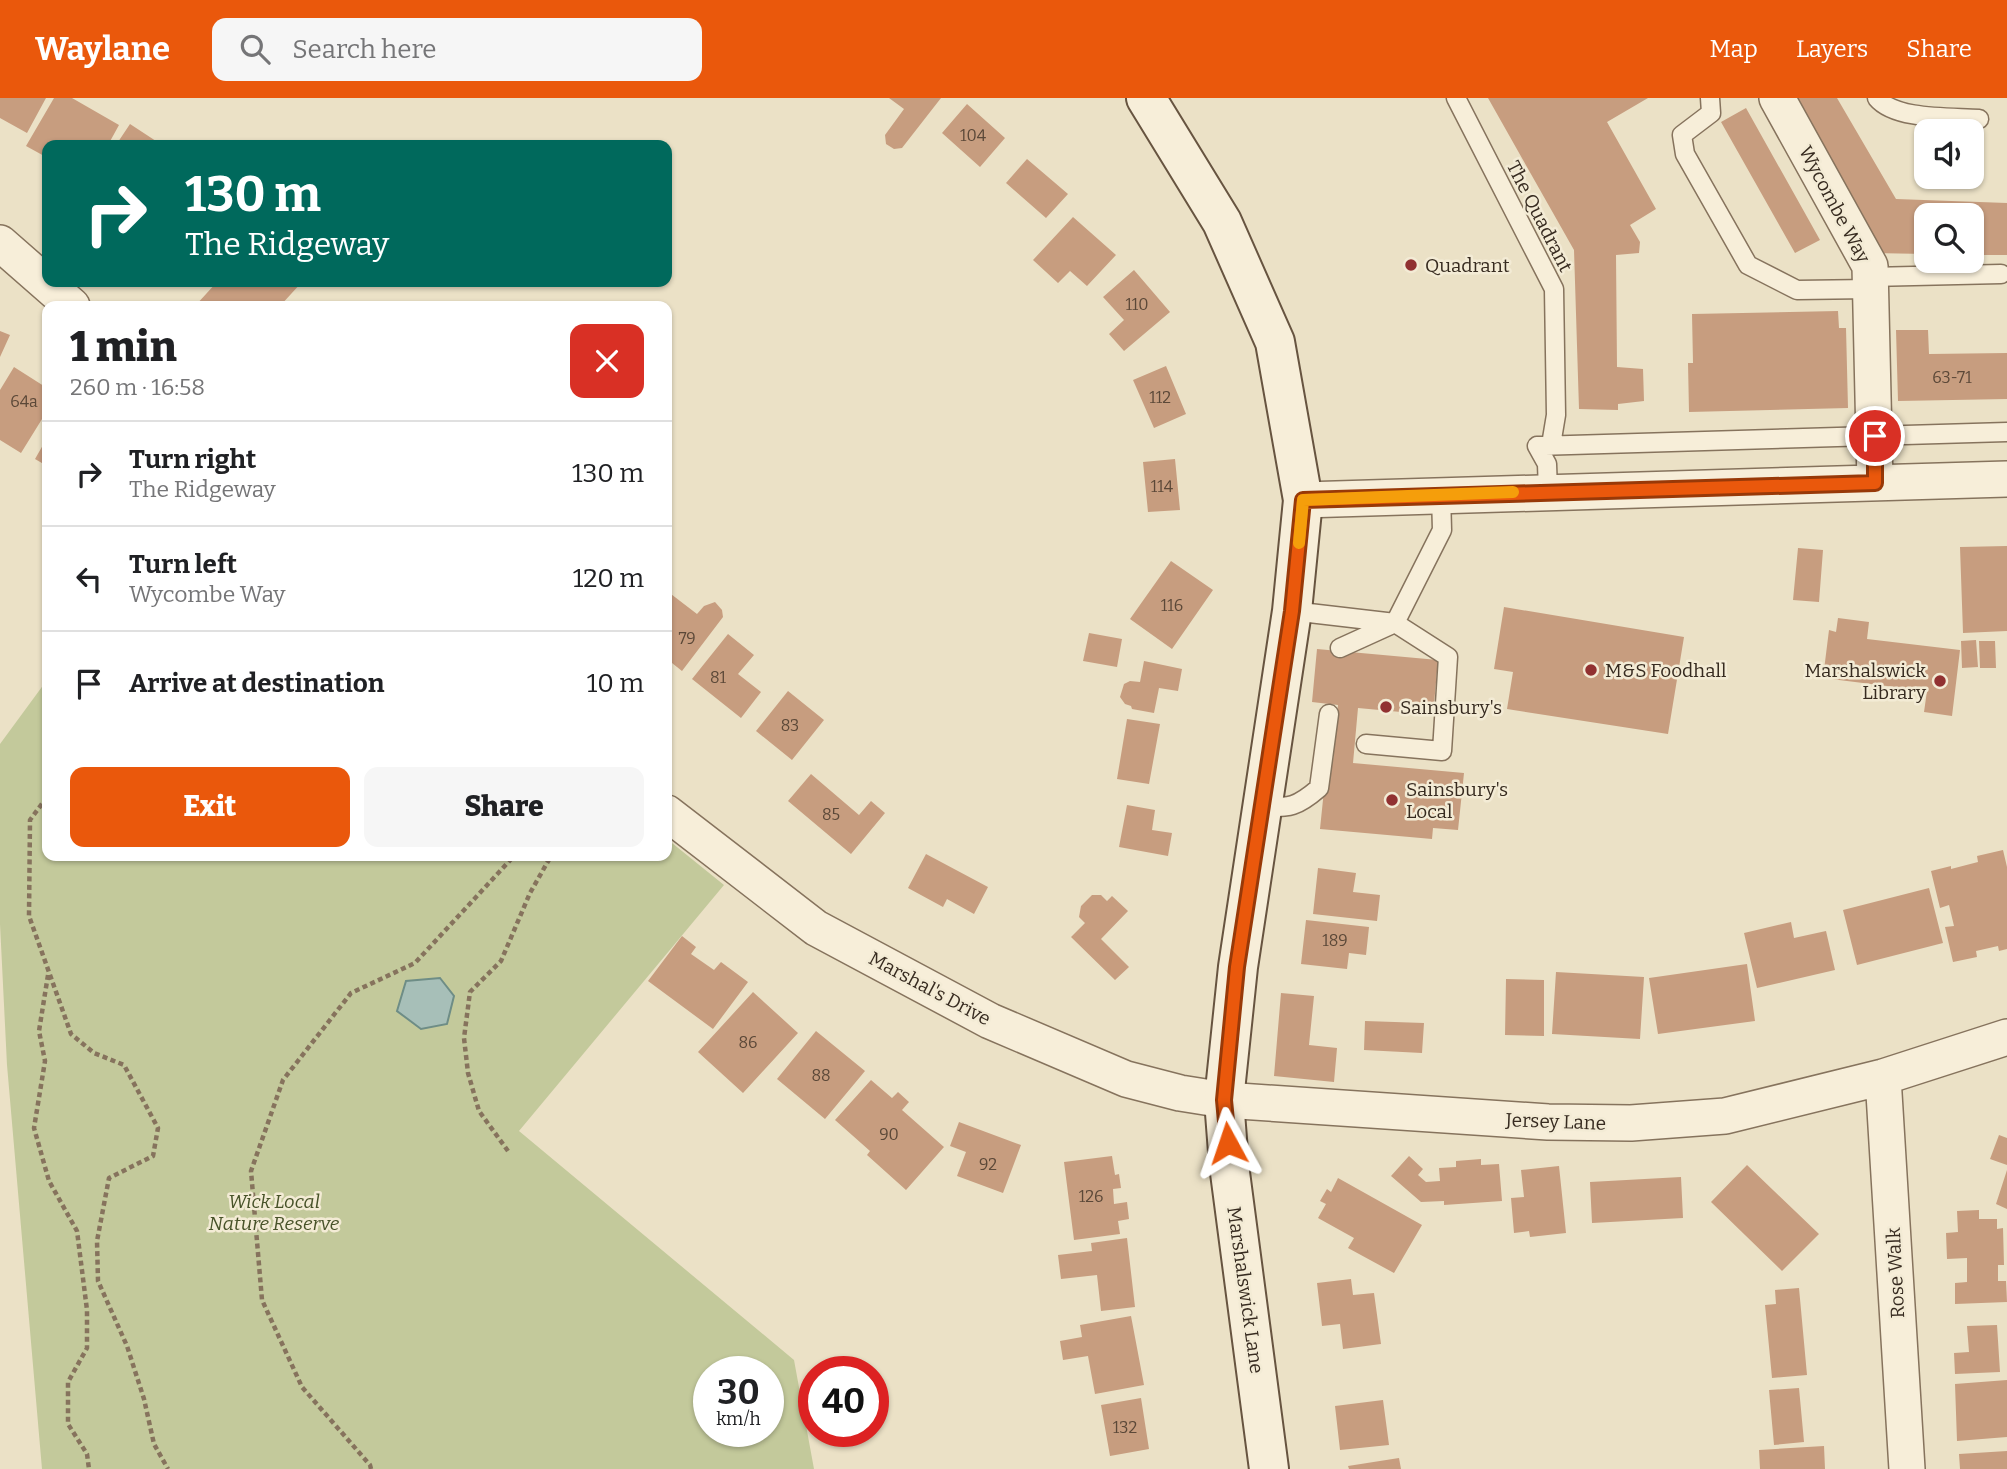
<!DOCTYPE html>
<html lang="en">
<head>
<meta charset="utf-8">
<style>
	:root { --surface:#fff; --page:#f6f6f6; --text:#202124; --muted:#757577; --line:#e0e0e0; --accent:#ea580c }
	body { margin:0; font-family:Bitter,serif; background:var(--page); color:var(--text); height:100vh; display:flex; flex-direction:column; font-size:26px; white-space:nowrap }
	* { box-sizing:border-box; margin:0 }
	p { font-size:23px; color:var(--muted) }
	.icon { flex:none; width:38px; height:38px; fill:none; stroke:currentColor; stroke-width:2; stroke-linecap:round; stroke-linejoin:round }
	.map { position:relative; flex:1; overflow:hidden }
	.details { position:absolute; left:42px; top:203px; width:630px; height:560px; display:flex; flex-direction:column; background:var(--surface); border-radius:14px; box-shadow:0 2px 5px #0004 }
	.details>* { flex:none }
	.top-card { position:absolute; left:42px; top:42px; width:630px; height:147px; border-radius:14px; box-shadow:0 2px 5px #0004; background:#00695c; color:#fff; overflow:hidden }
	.controls { position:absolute; left:1914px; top:21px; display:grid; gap:14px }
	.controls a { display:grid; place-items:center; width:70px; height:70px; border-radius:14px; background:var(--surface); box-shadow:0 2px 5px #0004; font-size:35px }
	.speed { position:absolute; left:693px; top:1258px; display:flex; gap:14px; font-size:35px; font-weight:700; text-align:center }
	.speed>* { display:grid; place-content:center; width:91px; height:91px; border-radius:50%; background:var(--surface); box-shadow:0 2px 5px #0004; line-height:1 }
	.speed small { font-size:18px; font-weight:400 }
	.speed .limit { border:10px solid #d22; background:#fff; color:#111 }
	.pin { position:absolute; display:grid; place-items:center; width:60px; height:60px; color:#fff; margin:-30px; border:4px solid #fff; border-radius:50%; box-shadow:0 2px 7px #0007 }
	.me { position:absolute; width:77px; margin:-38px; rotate:355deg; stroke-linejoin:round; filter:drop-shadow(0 0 5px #0008) }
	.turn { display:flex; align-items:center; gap:24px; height:147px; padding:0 28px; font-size:32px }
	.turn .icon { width:91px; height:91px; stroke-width:2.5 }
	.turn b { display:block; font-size:49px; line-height:60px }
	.round { display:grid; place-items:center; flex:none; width:74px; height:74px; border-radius:14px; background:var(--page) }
	.head { display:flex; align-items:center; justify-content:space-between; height:119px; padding:0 28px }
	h1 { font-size:42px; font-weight:800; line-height:52px }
	.primary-button { display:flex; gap:14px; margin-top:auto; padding:14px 28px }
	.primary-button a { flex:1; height:80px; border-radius:14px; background:var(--accent); color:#fff; font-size:28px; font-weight:800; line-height:80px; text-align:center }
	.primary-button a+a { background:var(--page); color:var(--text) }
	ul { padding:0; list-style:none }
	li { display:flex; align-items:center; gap:21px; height:105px; padding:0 28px; border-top:2px solid var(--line) }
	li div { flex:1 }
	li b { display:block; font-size:26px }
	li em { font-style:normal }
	header { display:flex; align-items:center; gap:42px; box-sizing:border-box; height:98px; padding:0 35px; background:var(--accent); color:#fff }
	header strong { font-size:33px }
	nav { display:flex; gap:38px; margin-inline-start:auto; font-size:24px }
	.search { width:490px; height:63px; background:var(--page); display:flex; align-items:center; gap:18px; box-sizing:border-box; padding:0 24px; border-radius:14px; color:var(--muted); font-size:26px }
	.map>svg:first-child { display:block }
	.green { fill:#c3c99b; fill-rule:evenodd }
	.water { fill:#a7bfb8; stroke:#6e8d86; stroke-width:2 }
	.building { fill:#c79d7f }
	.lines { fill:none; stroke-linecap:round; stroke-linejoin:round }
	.lane-casing { stroke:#86735d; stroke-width:21 }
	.street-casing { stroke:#86735d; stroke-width:38 }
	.secondary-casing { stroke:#675440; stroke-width:42 }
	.path { stroke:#86735d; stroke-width:4.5; stroke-dasharray:5 3.5; stroke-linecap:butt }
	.lane { stroke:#f7eed9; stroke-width:18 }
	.street { stroke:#f7eed9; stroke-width:35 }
	.secondary { stroke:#f7eed9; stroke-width:38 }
	.route-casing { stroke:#983908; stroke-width:18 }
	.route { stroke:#ea580c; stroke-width:12 }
	.slow { stroke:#f59e0b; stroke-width:12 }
	.poi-dot { fill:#913131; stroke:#f3ebd5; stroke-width:2.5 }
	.labels { text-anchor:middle; stroke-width:5; stroke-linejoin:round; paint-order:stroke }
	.number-label { font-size:16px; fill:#5b4838 }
	.street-label { font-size:19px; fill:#372b20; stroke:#f3ebd5 }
	.poi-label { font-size:19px; fill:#372b20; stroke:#f3ebd5; text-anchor:start }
	.park-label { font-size:19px; font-style:italic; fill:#475228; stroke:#f3ebd5 }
</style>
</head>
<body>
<header>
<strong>Waylane</strong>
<div class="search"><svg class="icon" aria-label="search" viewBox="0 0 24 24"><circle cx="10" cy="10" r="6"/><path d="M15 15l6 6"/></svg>Search here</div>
<nav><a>Map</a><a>Layers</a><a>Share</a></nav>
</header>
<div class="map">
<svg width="2007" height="1371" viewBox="0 0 2007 1371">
	<rect width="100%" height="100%" fill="#ebe1c6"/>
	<path class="green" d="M47 582V758H667V741L724 787 519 1033 794 1262 814 1371H42L7 967 0 826V646ZM709 1274H768V1334H709Z"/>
	<path class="water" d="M440 880 454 898 447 926 421 931 397 913 406 883Z"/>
	<path class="building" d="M0 0H46L27 35 0 20Z
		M54 0H72L119 27 108 47H47L46 59 26 48Z
		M889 0H941L902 50 894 51 886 46 885 37 904 11Z
		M1488 0H1648L1607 24 1656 111 1630 127 1640 144 1639 155 1616 157 1617 269 1643 271 1644 303 1618 306V312L1579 311 1574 152Z
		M1784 0H1837L1896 101 2007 105V157H1972V117H1927V156L1871 155Z
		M967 6 1005 40 980 69 942 35Z
		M1746 10 1820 142 1795 155 1721 24Z
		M130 26 162 47H116Z
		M1027 61 1068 96 1046 120 1006 85Z
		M1073 119 1116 157 1087 188 1070 173 1058 185 1033 162Z
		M1134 172 1170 214 1124 253 1109 236 1124 222 1103 199Z
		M217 184H302L280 208H217L212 204 208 208H195Z
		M1838 213 1839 230H1846L1848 310 1689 314 1688 265H1693L1692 216Z
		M1896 232H1928L1929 256 2007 255V301L1898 303Z
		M0 233 10 237 0 259Z
		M1166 268 1186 316 1154 330 1133 282Z
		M14 269 47 290V313L21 355 0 342V292Z
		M47 340V368L35 361Z
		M1175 361 1180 412 1148 414 1143 364Z
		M2007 448V533L1963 535 1960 449Z
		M1798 450 1823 452 1819 504 1793 502Z
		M1171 463 1213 492 1172 551 1130 521Z
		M667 493 697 516 704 508 715 504 722 512 723 519 682 573 667 561Z
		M1504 509 1684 539 1668 636 1507 611 1513 574 1494 571Z
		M1838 520 1869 524 1867 541 1960 552 1952 618 1924 614 1927 593 1823 580 1829 532 1836 534Z
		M1089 535 1122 541 1117 569 1083 563Z
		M728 536 754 557 738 576 761 594 741 620 692 581Z
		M1976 542 1978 569 1962 570 1961 543Z
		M1979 543H1995L1996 570H1980Z
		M1317 551 1438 562 1433 617 1358 610 1353 665 1464 675 1458 732 1433 730 1432 741 1320 731 1327 663H1333L1338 607 1312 604Z
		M1144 563 1182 571 1178 593 1159 590 1154 615 1132 611 1131 608 1125 606 1120 599 1124 586 1130 583 1140 584Z
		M788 593 824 622 792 662 756 633Z
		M1127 621 1160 626 1149 686 1117 681Z
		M811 676 859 717 871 703 885 715 851 756 788 703Z
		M1127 707 1155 712 1152 732 1172 735 1168 758 1119 749Z
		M2003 752 2007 769V851L1999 853 1998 848 1976 853 1977 859 1953 864 1945 829 1954 828 1949 807 1940 810 1931 773 1951 768V771L1978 764 1977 758Z
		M926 756 988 789 974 816 947 801 943 809 908 790Z
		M1318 770 1356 775 1353 794 1380 797 1377 823 1313 816Z
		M1929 790 1943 845 1857 867 1843 812Z
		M1092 797H1101L1107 803 1112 798 1128 813 1101 841 1129 869 1115 882 1071 839 1085 825 1079 819 1081 808Z
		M1306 822 1369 829 1366 857 1349 855 1347 871 1301 866Z
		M1791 824 1794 840 1826 833 1835 872 1757 890 1744 835Z
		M682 838 696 849 691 856 714 872 721 864 748 884 713 931 648 883Z
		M1747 866 1755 923 1658 936 1649 880Z
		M1556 874 1644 879 1640 941 1552 936Z
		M1506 881 1544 882V938L1505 937Z
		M753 894 798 935 743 995 698 954Z
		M1281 895 1314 898 1309 947 1337 950 1334 984 1274 978Z
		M1365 923 1424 925 1422 955 1364 952Z
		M816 933 865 973 825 1021 777 981Z
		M871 982 892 1000 898 994 909 1004 902 1012 944 1049 906 1092 867 1057 870 1053 835 1022Z
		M959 1024 1021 1047 1003 1095 957 1078 966 1054 950 1048Z
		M1999 1037 2007 1040V1067L1990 1061Z
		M1112 1058 1115 1077 1119 1076 1121 1090 1113 1091 1114 1106 1127 1104 1129 1121 1118 1123 1120 1136 1074 1142 1064 1064Z
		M1409 1058 1423 1071 1418 1077 1426 1084 1440 1083 1439 1070 1456 1069V1063L1481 1061V1067L1499 1066 1502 1103 1444 1107V1103L1421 1104 1391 1078Z
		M1747 1067 1819 1136 1782 1173 1711 1104Z
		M1559 1068 1566 1135 1530 1139 1529 1133 1514 1135 1511 1100 1524 1099 1521 1072Z
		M2007 1072V1111L1996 1106Z
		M1681 1079 1683 1120 1592 1125 1590 1084Z
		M1338 1080 1422 1127 1394 1175 1348 1150 1354 1140 1318 1120 1326 1106 1320 1103 1327 1091 1331 1094Z
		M1979 1112V1121H1997V1131L2003 1130 2004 1167H1998V1183H2006L2007 1204 1955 1206V1185L1967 1184V1160L1947 1161 1946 1135 1958 1134 1957 1113Z
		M1127 1140 1135 1209 1101 1213 1097 1177 1061 1181 1058 1157 1092 1153 1091 1145Z
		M1351 1181 1353 1197 1374 1195 1381 1246 1343 1251 1340 1226 1322 1228 1317 1185Z
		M1799 1190 1807 1277 1772 1280 1765 1207 1776 1206 1775 1192Z
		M1131 1218 1144 1287 1095 1296 1088 1258 1063 1262 1060 1243 1082 1239 1080 1227Z
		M1997 1227 2000 1274 1955 1276 1954 1255 1969 1254 1967 1228Z
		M2007 1282V1339L1957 1343 1955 1286Z
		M1799 1290 1804 1344 1774 1347 1769 1292Z
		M1141 1300 1149 1351 1110 1358 1101 1307Z
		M1383 1302 1389 1347 1340 1352 1335 1308Z
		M1824 1348 1825 1371H1760L1759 1352Z
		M2007 1353V1371H1960L1959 1356Z
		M1399 1360 1401 1371H1349L1348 1368Z"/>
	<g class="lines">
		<g class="lane-casing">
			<path id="lane" d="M1456 0 1554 191 1556 317 1551 347
				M1710 0 1711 15 1682 37 1685 56 1748 167 1797 192 1870 191
				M1877 0C1895 22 1951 19 1979 21
				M1870 179 2001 176
				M1548 393 1547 366 1537 348 2007 334
				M1292 513 1395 525 1448 559 1442 653 1366 646
				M1340 550 1395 525 1442 432 1441 396
				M1262 709C1290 710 1297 709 1319 690L1329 616"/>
		</g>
		<g class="street-casing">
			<path id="street" d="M1777 0 1870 168 1875 385
				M0 145 72 208
				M1303 402 2007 381
				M667 715 816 830 990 923 1126 981 1180 995 1224 1002 1548 1024 1631 1025 1725 1018 1883 979 2007 939
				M1883 979 1907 1371"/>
		</g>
		<g class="secondary-casing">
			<path id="secondary" d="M1146 0 1222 124 1275 244 1303 402 1292 513 1238 869 1224 1002 1229 1067 1269 1371"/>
		</g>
		<path class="path" d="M47 699 30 722 29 818 71 936 94 955 124 967 158 1030 153 1058 109 1080 97 1143 98 1183 127 1248 144 1301 154 1346 168 1371
			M48 877 39 933 45 963 34 1030 49 1083 77 1133 87 1212V1250L68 1284V1326L87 1356 89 1371
			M508 1053 479 1013 468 975 464 940 470 894 501 863 530 795 551 758
			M371 1371 370 1367 302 1289 262 1202 251 1073 283 982 351 895 415 865 514 758"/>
		<use href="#lane" class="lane"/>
		<use href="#street" class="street"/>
		<use href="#secondary" class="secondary"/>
	</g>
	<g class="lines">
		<g class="route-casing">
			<path id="route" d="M1228 1045 1224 1002 1237 869 1292 513 1303 402 1875 385V338"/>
		</g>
		<use href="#route" class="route"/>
		<path class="slow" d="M1299 445 1303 402 1513 394"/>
	</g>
	<g class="poi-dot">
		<circle cx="1411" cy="167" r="7"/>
		<circle cx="1591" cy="572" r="7"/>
		<circle cx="1940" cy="583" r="7"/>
		<circle cx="1386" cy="609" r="7"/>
		<circle cx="1392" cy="702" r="7"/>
	</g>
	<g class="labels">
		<g class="number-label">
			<text x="973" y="43">104</text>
			<text x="1137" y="212">110</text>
			<text x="1952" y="285">63-71</text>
			<text x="1160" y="305">112</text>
			<text x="24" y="309">64a</text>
			<text x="1162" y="394">114</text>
			<text x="1172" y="513">116</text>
			<text x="687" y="546">79</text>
			<text x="718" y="585">81</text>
			<text x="790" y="633">83</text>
			<text x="831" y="722">85</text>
			<text x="1335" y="848">189</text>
			<text x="748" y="950">86</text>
			<text x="821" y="983">88</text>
			<text x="889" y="1042">90</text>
			<text x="988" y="1072">92</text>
			<text x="1091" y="1104">126</text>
			<text x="1125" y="1335">132</text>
		</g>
		<g class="street-label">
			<text transform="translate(1835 106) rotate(62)" y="7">Wycombe Way</text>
			<text transform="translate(1540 118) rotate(63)" y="7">The Quadrant</text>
			<text transform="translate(930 890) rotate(28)" y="7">Marshal's Drive</text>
			<text transform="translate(1556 1023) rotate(2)" y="7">Jersey Lane</text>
			<text transform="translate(1895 1175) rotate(-93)" y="7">Rose Walk</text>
			<text transform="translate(1246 1192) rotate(82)" y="7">Marshalswick Lane</text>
		</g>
		<g class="poi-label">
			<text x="1425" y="174">Quadrant</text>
			<text x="1605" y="579">M&amp;S Foodhall</text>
			<text x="1926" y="579" text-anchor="end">Marshalswick<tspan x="1926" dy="22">Library</tspan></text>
			<text x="1400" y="616">Sainsbury's</text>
			<text x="1406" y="698">Sainsbury's<tspan x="1406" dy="22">Local</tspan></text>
		</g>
		<g class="park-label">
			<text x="274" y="1110">Wick Local<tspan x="274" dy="22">Nature Reserve</tspan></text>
		</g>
	</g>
</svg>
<div class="controls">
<a><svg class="icon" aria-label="sound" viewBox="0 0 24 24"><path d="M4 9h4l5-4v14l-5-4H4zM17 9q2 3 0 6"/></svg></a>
<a><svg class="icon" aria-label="search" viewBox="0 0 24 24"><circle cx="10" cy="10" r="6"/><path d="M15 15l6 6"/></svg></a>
</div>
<div class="speed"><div>30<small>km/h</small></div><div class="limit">40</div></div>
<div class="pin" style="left:1875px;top:338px;background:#d93025"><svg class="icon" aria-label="arrive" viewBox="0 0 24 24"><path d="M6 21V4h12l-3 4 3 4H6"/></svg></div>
<svg class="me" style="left:1228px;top:1045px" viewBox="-20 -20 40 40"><path d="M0-17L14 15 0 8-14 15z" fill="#ea580c" stroke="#fff" stroke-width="4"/></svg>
<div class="top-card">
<div class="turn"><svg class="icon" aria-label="right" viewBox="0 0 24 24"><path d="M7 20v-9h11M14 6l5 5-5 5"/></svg><div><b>130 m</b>The Ridgeway</div></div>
</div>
<section class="details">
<div class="head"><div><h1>1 min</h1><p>260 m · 16:58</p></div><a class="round" style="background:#d93025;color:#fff"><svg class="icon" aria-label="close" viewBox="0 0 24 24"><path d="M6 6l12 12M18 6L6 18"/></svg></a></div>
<ul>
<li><svg class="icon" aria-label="right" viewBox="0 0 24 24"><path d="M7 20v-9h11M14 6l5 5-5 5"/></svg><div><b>Turn right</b><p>The Ridgeway</p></div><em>130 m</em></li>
<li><svg class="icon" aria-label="left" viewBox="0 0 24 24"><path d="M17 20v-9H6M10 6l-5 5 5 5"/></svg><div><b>Turn left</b><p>Wycombe Way</p></div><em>120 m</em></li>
<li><svg class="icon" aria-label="arrive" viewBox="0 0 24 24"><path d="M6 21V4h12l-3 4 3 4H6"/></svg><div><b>Arrive at destination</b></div><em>10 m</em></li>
</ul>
<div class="primary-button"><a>Exit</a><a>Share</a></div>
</section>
</div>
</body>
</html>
